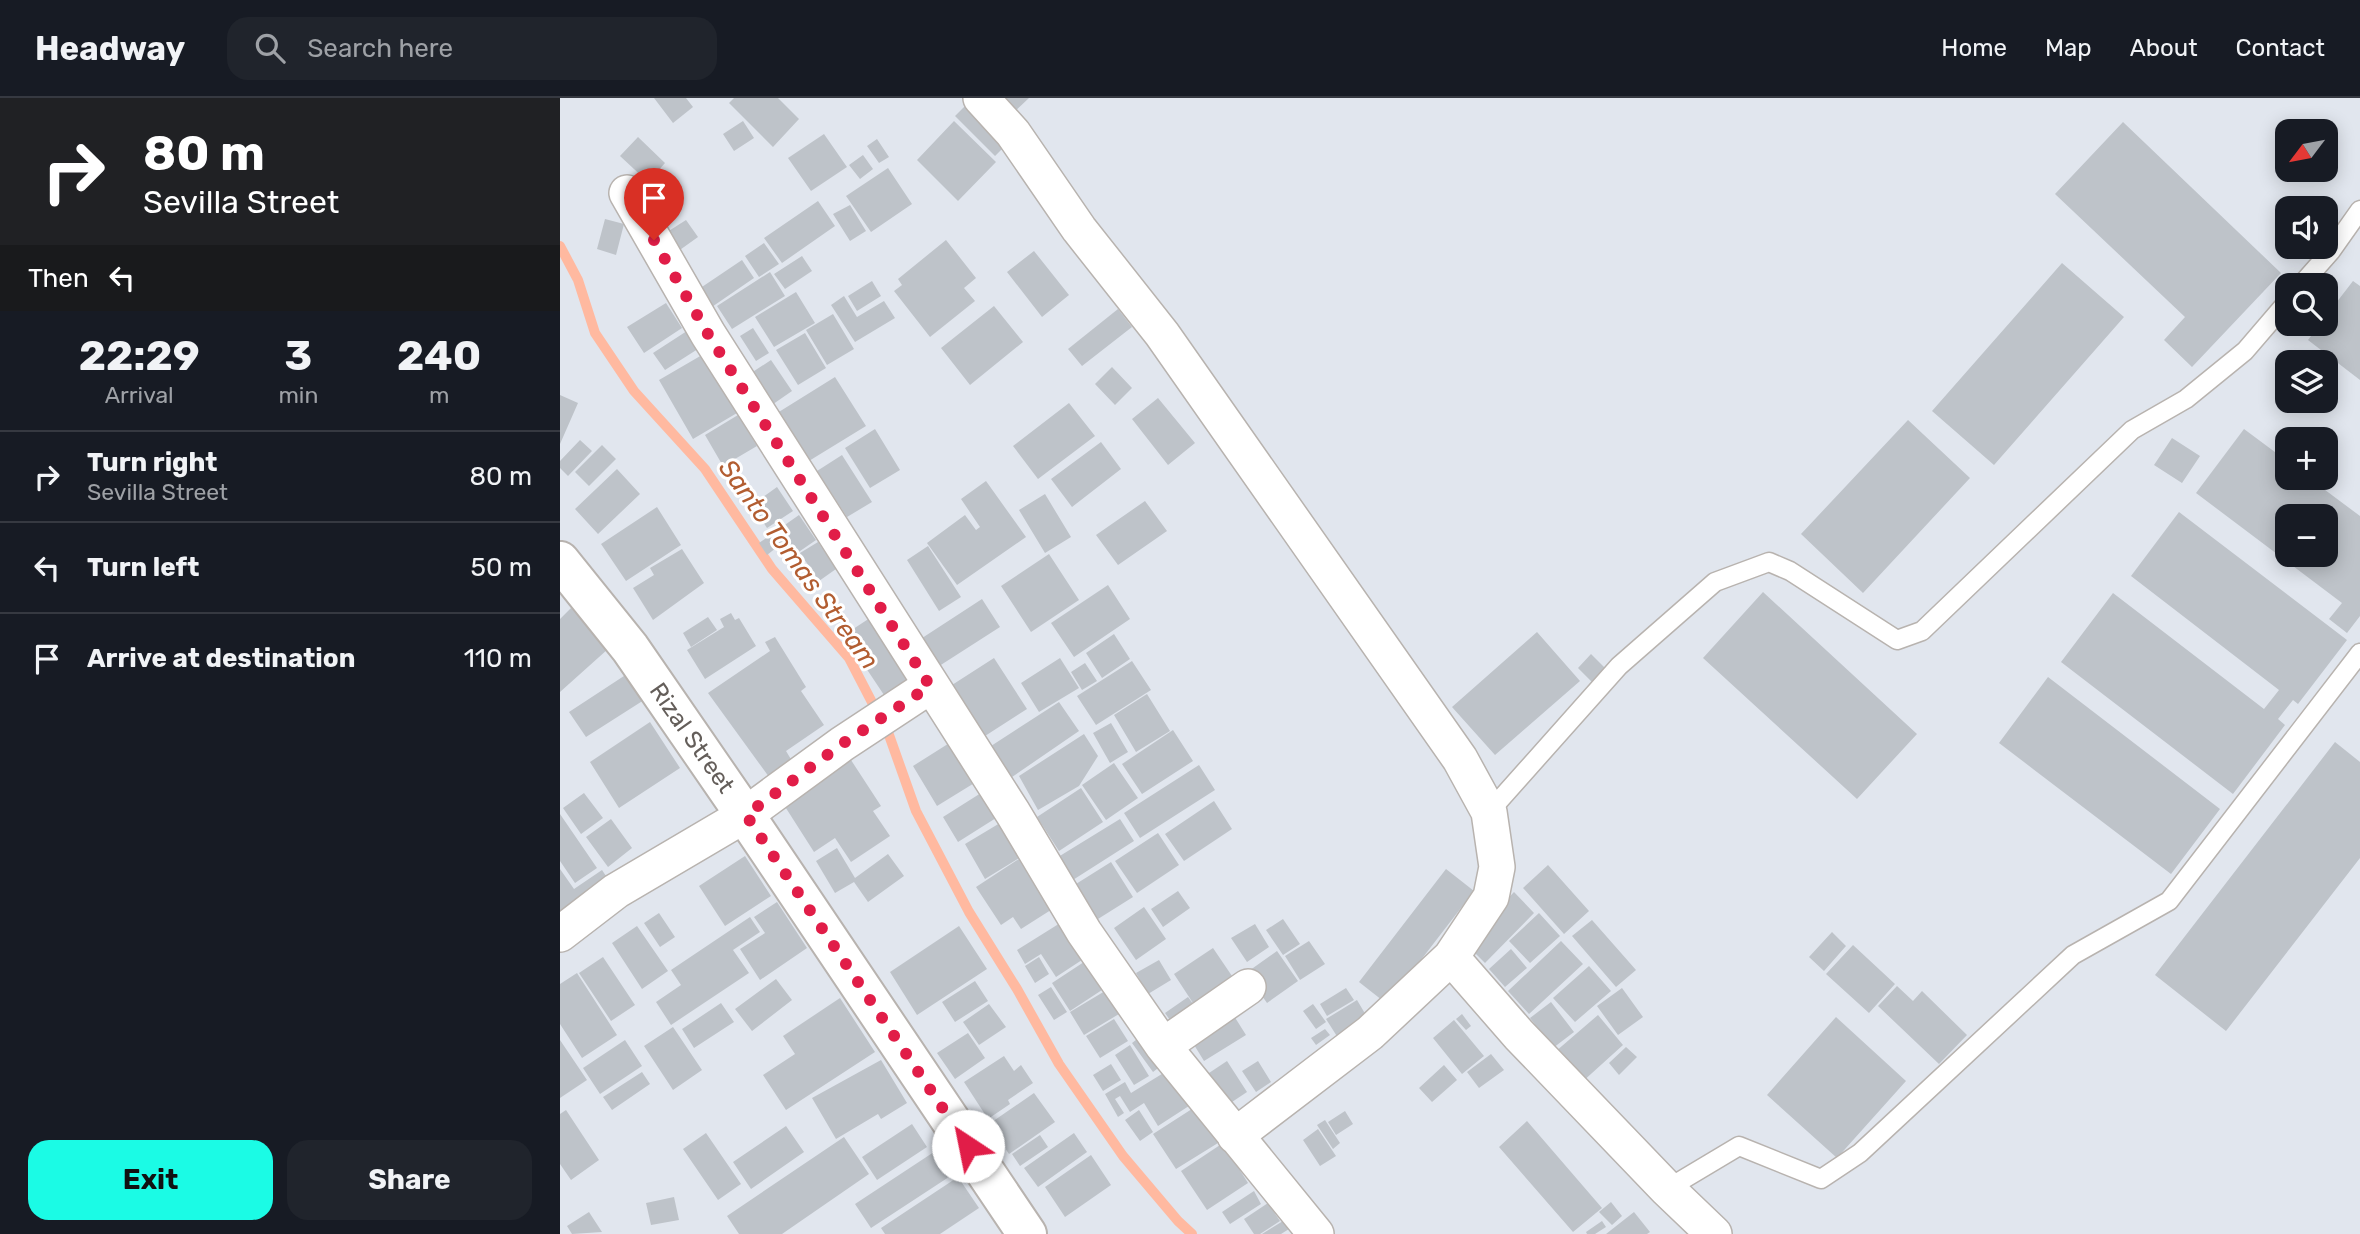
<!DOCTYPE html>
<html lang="en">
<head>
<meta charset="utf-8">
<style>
	:root { --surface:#171b24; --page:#20242c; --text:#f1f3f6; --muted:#9ea1a6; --line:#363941; --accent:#1bfbe5 }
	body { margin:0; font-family:Rubik,sans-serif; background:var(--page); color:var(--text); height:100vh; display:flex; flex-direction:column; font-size:26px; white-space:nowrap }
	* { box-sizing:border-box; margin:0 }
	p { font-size:23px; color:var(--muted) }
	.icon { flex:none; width:38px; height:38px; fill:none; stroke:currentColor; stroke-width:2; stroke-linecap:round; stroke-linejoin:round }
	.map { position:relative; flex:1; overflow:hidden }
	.details { display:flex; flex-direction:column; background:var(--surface); width:560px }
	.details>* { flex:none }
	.banner { background:#202124; color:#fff; overflow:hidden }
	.needle { width:46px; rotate:238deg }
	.buttons { position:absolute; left:1715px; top:21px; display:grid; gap:14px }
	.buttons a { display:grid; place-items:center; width:63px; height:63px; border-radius:14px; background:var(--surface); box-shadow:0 4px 18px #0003; font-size:35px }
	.pin { position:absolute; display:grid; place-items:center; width:60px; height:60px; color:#fff; margin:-72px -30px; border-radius:50% 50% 50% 0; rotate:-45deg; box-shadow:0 0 7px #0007 }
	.pin .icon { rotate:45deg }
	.me { position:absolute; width:77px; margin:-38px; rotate:326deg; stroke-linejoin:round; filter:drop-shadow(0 0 5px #0008) }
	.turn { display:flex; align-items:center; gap:24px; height:147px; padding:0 28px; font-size:32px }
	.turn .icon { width:91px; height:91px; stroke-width:2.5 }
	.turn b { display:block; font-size:49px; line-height:60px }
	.then { display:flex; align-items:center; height:66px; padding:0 28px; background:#0003; gap:14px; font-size:26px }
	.eta { display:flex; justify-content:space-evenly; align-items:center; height:119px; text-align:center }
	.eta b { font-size:42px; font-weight:700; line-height:49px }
	.primary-button { display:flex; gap:14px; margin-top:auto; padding:14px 28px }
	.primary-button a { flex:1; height:80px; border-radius:21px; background:var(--accent); color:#111; font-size:28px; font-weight:700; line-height:80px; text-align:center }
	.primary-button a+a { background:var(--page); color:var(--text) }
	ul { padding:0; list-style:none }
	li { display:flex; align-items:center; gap:21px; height:91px; padding:0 28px; border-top:2px solid var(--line) }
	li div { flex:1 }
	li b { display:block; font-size:26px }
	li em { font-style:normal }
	header { display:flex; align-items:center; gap:42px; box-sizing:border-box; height:98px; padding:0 35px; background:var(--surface); border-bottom:2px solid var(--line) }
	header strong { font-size:33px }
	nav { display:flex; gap:38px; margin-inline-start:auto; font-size:24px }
	.search { width:490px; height:63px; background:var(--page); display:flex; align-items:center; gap:18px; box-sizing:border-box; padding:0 24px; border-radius:21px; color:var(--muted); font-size:26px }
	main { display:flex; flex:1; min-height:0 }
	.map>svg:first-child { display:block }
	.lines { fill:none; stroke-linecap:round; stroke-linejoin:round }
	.stream { stroke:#ffb9a0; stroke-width:10 }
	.building { fill:#bec3c9; fill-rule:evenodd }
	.service-casing { stroke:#b8b3af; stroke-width:21 }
	.minor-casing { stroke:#b8b3af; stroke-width:38 }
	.tertiary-casing { stroke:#b8b3af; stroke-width:42 }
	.service { stroke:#fff; stroke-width:18 }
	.minor { stroke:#fff; stroke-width:35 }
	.tertiary { stroke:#fff; stroke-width:38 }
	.route { stroke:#e11d48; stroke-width:12; stroke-dasharray:0 21.6 }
	.labels { text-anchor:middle; stroke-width:6; stroke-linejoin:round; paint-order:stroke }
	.street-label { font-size:24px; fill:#645e5a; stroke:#fff }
	.water-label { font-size:26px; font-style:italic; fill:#b25d31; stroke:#fff }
</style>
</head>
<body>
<header>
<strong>Headway</strong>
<div class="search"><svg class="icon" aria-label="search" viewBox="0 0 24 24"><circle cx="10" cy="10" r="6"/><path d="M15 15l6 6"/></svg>Search here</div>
<nav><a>Home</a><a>Map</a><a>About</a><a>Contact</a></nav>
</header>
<main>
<section class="details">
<div class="banner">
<div class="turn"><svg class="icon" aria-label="right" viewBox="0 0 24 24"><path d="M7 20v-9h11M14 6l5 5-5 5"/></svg><div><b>80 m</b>Sevilla Street</div></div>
<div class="then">Then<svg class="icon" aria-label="left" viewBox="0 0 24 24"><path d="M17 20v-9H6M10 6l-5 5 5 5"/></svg></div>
</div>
<div class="eta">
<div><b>22:29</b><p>Arrival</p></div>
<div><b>3</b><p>min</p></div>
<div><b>240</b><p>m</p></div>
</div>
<ul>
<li><svg class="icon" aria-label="right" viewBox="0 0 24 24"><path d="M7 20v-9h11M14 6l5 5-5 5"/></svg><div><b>Turn right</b><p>Sevilla Street</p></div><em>80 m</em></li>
<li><svg class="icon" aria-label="left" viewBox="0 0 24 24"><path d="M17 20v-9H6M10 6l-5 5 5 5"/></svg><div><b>Turn left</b></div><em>50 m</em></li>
<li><svg class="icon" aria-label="arrive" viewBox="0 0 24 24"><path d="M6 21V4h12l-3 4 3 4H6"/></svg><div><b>Arrive at destination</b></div><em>110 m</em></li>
</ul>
<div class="primary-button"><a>Exit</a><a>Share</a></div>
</section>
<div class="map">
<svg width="1800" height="1136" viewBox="0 0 1800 1136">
	<rect width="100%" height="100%" fill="#e1e6ee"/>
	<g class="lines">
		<path class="stream" d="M0 148 18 182 35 235 74 293 145 371 212 471 289 560 329 637 356 713 409 814 457 891 499 966 563 1058 618 1123 632 1136"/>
	</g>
	<path class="building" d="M94 0H126L133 9 113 25Z
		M174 0H218L239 21 213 49 169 5Z
		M441 0H469L454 14Z
		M406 7 446 47 435 58 395 18Z
		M183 23 194 40 174 53 163 36Z
		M394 23 436 64 398 103 357 62Z
		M1563 24 1721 175 1632 269 1604 242 1625 219 1495 96Z
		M264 36 287 69 251 93 228 60Z
		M78 39 105 65 88 84 60 58Z
		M317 41 329 59 319 65 307 48Z
		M303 57 313 71 300 81 289 67Z
		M328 70 352 106 311 134 286 98Z
		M258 103 275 128 222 165 204 140Z
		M290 107 306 133 290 143 273 116Z
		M45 121 64 126 56 157 37 151Z
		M126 122 138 139 117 154 104 136Z
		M386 142 416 180 404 190 415 203 370 239 334 193 342 187 338 181Z
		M204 145 219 166 199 179 185 158Z
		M474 153 509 197 482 219 447 174Z
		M242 158 252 173 225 191 214 176Z
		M182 162 194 180 146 213 133 195Z
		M1502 165 1564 219 1434 367 1372 313Z
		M210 174 225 198 172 231 157 208Z
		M312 183 321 198 297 213 288 198Z
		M1793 183 1800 188V282L1748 242 1760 226H1766V218Z
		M236 194 255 225 214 249 195 219Z
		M284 198 297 219 324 203 335 220 295 244 271 207Z
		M106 205 122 230 84 255 67 229Z
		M434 208 463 244 410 287 381 250Z
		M558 211 572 229 522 268 508 251Z
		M273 216 294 251 267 267 246 232Z
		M193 230 209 255 196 263 180 238Z
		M130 231 141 249 105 272 93 255Z
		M245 235 266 270 238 287 216 252Z
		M142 257 177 315 133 341 99 282Z
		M211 262 232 293 206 311 185 279Z
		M552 269 572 290 555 307 535 286Z
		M275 279 306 328 244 366 214 317Z
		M0 297 18 305 0 346Z
		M598 300 635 345 608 367 572 321Z
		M509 305 535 338 478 381 453 348Z
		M178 317 197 348 163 368 145 337Z
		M1348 322 1410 380 1303 495 1241 436Z
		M315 331 340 372 310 390 285 350Z
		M1684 331 1727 363V380H1749L1800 418V518L1787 535 1769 521 1782 505 1636 395ZM1727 418H1766V457H1727Z
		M1612 340 1640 358 1622 385 1594 367Z
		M20 342 32 353 8 378 0 370V363Z
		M541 344 561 371 512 409 491 381Z
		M42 347 56 361 29 388 15 374Z
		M282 357 312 404 287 419 257 373Z
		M57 371 80 396 38 436 15 411Z
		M426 383 466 439 397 487 367 445 405 417 416 432 420 429 401 401Z
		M217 389 233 413 207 430 192 407Z
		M485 396 511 439 485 455 459 412Z
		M585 403 607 433 558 467 536 437Z
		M97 409 121 447 66 483 41 446Z
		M1619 414 1787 542 1738 606 1733 602 1718 621 1725 627 1673 696 1501 564 1553 495 1704 611 1719 592 1571 478Z
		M239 417 256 442 230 460 221 446 207 457 199 445Z
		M258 444 276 471 259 483 240 455Z
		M368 448 401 499 379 513 347 462Z
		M122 451 144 485 93 522 73 490 94 477 90 470Z
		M489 456 519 502 471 534 441 488Z
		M548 487 570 521 514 559 491 525Z
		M1203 494 1357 636 1297 701 1143 560Z
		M422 501 440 529 373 572 356 544Z
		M11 510 48 551 0 594V521Z
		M171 515 175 522 179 520 196 548 145 581 127 552 164 529 160 521Z
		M316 516 359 582 328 603 284 537Z
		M148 519 157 532 131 549 123 535Z
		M977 534 1020 583 935 657 892 609Z
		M554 536 570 561 542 580 526 555Z
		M215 539 246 589 241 593 264 627 226 653 232 663 209 679 148 595 210 553 205 544Z
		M1031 556 1047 572 1033 585 1018 570Z
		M434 560 467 611 425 638 392 587Z
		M500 560 519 590 479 614 461 585Z
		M572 563 591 592 536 627 517 598Z
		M525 565 537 583 522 592 511 574Z
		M67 576 84 602 26 639 9 614Z
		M1488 579 1660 711 1611 776 1439 645Z
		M587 596 610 633 576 654 554 617Z
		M499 604 519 633 452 679 431 648Z
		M90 624 120 670 59 710 30 664Z
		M551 625 568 654 550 665 533 635Z
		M613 632 633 663 582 696 562 666Z
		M524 636 538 658 519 688 478 712 459 678Z
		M391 644 416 684 377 708 353 668Z
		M1775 644 1800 664V760L1666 933 1595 877Z
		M291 662 321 708 313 713 330 738 291 764 275 740 254 754 224 707Z
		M554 665 578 700 546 722 522 687Z
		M639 667 655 692 580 740 564 715Z
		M521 690 543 724 499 753 477 719Z
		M24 695 43 720 21 736 3 710Z
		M421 695 436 720 398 744 383 719Z
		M654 703 672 731 624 763 605 736Z
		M0 716 37 770 15 785 0 763Z
		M51 721 72 750 48 769 26 739Z
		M560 721 574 743 505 787 490 764Z
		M440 725 461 759 425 781 405 746Z
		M598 735 619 767 577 795 555 763Z
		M277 750 295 780 328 756 344 778 308 804 294 784 275 795 256 763Z
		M185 758 211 798 165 828 139 788Z
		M462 759 494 810 461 831 453 819 441 827 416 789Z
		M551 764 573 799 530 826 508 791Z
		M988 767 1029 813 1004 836 963 790Z
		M0 771 14 791 42 772 54 790 0 828Z
		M886 771 914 793 827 906 799 884Z
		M618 793 630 810 603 829 591 811Z
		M954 794 974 815 925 865 905 845Z
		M217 804 247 850 200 882 180 851 205 835 194 819Z
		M584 809 606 841 576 862 554 830Z
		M99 815 115 839 100 849 84 825Z
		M979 815 1000 838 970 865 949 843Z
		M190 819 200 834 173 852 189 875 111 927 96 904 121 887 111 872Z
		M723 821 740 846 723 857 706 832Z
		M505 822 528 858 496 879 481 856 465 866 457 852Z
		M1032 822 1076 872 1056 889 1012 838Z
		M695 826 709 849 687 864 671 840Z
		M77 828 108 873 82 891 52 845Z
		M399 828 427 871 357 917 330 874Z
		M1272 834 1286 848 1264 873 1249 859Z
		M749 843 765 866 740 882 725 858Z
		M1001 843 1023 866 969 916 948 893Z
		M1293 847 1335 886 1309 915 1266 876Z
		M653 850 672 878 633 905 614 876Z
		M951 851 967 870 945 889 929 871Z
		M717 853 738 883 707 905 686 875Z
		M43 859 75 907 51 923 19 875Z
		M479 859 489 876 475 885 465 868Z
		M527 862 545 890 510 913 492 885Z
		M599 862 611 882 588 896 576 875Z
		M1029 868 1051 893 1015 924 993 900Z
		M17 875 57 937 22 960 0 926V886Z
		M216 881 232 902 192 933 175 911Z
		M415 883 428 903 395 924 382 904Z
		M1337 888 1353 903 1362 893 1407 937 1379 966 1318 908Z
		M491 889 507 914 494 922 478 897Z
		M786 890 794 902 767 918 760 906Z
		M1062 890 1083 919 1058 937 1037 908Z
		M545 893 559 916 524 937 510 914Z
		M628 899 640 915 617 932 605 915Z
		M280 900 315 954 226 1012 203 977 235 956 223 938Z
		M797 902 810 924 780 943 766 921Z
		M991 904 1014 934 993 950 970 920Z
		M161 905 174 924 134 950 122 931Z
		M429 906 446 929 419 947 403 924Z
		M753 906 766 924 756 931 743 913Z
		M669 910 686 937 644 963 628 937Z
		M902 916 911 928 906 932 896 921Z
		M1038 917 1063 947 1021 985 995 954Z
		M1276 919 1346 983 1277 1060 1207 997Z
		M554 921 568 943 540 960 526 938Z
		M894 922 924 958 902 976 873 940Z
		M113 929 142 972 113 992 84 948Z
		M765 931 770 937 756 947 751 940Z
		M408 935 425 960 395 981 377 955Z
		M585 935 606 964 593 974 572 945Z
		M0 942 27 982 0 1000Z
		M65 942 82 968 40 996 23 970Z
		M570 947 589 978 574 987 555 957Z
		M1066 949 1077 959 1059 977 1049 965Z
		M931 956 944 972 919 990 907 974Z
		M444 958 454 973 461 967 473 985 448 1002 450 1006 428 1021 404 984Z
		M321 962 347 1005 321 1021 318 1016 276 1041 252 1000Z
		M667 963 687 994 663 1010 643 979Z
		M698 963 711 984 696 994 682 973Z
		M551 966 561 982 543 993 533 977Z
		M884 967 897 982 872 1004 859 990Z
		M610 971 632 1006 598 1028 584 1005 570 1014 560 998 555 1001 564 1015 558 1019 545 996 565 984 571 995Z
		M82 974 90 986 52 1012 43 999Z
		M474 995 495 1024 449 1056 429 1026Z
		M635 1009 658 1045 616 1071 593 1036Z
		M6 1012 39 1062 11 1082 0 1066V1016Z
		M579 1012 593 1034 580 1043 565 1022Z
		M785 1013 793 1026 776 1037 768 1024Z
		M765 1022 780 1045 773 1051 757 1027Z
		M967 1023 1042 1110 1013 1134 939 1049Z
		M352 1026 367 1049 317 1082 302 1059Z
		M226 1028 244 1054 191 1091 173 1064Z
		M758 1031 776 1058 760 1068 743 1042Z
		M146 1035 181 1086 158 1102 123 1051Z
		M514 1035 527 1054 478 1089 464 1070Z
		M480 1037 488 1049 460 1068 452 1056Z
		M284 1039 309 1076 222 1136H179L167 1118Z
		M663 1045 688 1085 647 1112 621 1073Z
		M380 1050 395 1075 311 1130 295 1106Z
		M531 1057 551 1087 505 1119 485 1089Z
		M398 1079 419 1110 380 1136H325L321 1130Z
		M694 1093 701 1106 670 1126 662 1114Z
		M114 1099 119 1122 91 1127 86 1105Z
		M1051 1104 1062 1118 1052 1127 1039 1114Z
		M708 1105 720 1123 700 1136H694L684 1121Z
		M29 1114 42 1134 12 1136 7 1128Z
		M1074 1114 1090 1134 1087 1136H1046Z
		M723 1123 729 1131 721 1136H702Z
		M1042 1123 1046 1129 1035 1136H1027L1026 1134Z"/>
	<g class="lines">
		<g class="service-casing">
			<path id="service" d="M1741 187 1771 153 1800 112
				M929 714 1059 568 1155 484 1209 464 1230 473 1337 542 1362 533 1572 332 1626 301 1685 253 1727 204
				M1107 1091 1179 1048 1261 1081 1300 1055 1513 857 1609 803 1800 555"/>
		</g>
		<g class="minor-casing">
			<path id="minor" d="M421 0 453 35 519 131 602 236 900 661 929 714 937 769 931 799 891 859 810 935 675 1038
				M67 95 148 236 453 715 524 834 603 948 756 1136
				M0 836 56 793 185 717 282 646 370 588
				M891 859 959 937 1107 1091 1154 1136
				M603 948 688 889"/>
		</g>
		<g class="tertiary-casing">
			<path id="tertiary" d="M0 463 70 550 185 717 467 1136"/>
		</g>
		<use href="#service" class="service"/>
		<use href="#minor" class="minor"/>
		<use href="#tertiary" class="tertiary"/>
	</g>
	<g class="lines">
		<path class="route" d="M94 142 148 236 370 588 282 646 186 717 408 1048"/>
	</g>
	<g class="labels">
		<g class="street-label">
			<text transform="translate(132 640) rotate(55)" y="8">Rizal Street</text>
		</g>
		<g class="water-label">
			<text transform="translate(239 466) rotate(54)" y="9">Santo Tomas Stream</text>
		</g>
	</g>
</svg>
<div class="buttons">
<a><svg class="needle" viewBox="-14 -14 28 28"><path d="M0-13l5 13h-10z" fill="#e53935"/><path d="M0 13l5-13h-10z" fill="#9ea1a6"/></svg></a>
<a><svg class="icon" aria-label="sound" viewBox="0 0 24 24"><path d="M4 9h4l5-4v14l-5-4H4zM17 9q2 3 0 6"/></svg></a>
<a><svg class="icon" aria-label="search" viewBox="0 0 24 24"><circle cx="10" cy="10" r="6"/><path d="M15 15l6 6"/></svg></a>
<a><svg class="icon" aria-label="layers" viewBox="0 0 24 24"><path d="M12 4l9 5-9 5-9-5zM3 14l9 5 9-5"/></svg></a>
<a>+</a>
<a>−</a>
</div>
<div class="pin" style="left:94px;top:142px;background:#d93025"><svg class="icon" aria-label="arrive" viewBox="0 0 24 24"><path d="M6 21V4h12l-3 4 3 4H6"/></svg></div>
<svg class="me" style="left:408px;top:1048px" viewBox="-20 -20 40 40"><circle r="19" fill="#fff"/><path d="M0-13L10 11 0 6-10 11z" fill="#e11d48"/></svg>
</div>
</main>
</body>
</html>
